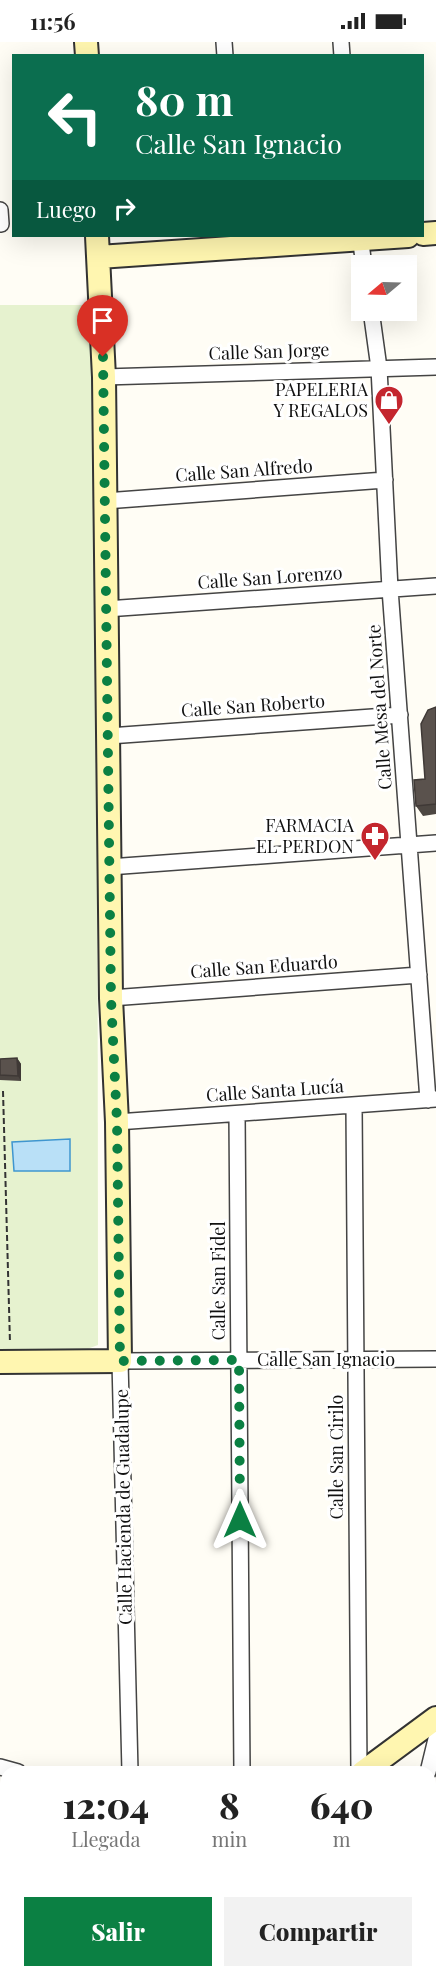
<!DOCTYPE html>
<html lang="es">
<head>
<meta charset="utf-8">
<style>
	:root { --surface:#fff; --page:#f2f2f2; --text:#222; --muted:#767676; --accent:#0b8043 }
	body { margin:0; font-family:"Playfair Display",serif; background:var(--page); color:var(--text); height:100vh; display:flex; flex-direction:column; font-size:22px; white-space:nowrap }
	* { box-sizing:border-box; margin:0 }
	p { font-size:20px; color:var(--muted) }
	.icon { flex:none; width:33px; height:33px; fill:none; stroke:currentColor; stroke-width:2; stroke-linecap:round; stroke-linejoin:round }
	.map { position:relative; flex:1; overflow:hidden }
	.panel { position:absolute; left:0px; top:1724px; width:436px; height:212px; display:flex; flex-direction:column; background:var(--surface); border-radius:18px 18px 0 0; box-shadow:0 6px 24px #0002 }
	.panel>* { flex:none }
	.banner { position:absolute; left:12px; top:12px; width:412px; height:183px; border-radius:0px; box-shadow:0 6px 24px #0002; background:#0b6e4f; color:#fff; overflow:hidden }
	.needle { width:39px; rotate:251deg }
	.controls { position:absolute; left:351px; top:213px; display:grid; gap:12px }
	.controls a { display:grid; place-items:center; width:66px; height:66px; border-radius:0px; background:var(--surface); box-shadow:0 6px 24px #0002; font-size:30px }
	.pin { position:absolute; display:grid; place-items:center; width:51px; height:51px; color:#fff; margin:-62px -26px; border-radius:50% 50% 50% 0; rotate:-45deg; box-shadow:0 0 6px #0007 }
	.pin .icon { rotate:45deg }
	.me { position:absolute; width:66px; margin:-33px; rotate:0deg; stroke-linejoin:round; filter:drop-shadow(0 0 4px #0008) }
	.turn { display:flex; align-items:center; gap:21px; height:126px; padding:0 24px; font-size:27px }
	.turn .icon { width:78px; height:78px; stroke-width:2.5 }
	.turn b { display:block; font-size:42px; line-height:51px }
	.then { display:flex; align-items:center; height:57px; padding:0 24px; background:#0003; gap:12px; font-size:22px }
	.eta { display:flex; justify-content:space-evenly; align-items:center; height:102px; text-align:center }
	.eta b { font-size:36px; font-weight:800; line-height:42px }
	.button { display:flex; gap:12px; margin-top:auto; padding:12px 24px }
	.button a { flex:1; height:69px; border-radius:0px; background:var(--accent); color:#fff; font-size:24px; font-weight:800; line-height:69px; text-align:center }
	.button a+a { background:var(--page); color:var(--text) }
	.status { display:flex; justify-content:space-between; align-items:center; height:42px; padding:0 30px; background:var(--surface); direction:ltr }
	.status svg { height:16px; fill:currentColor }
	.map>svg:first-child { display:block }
	.pitch { fill:#e6f2cf }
	.water { fill:#b9e0f7; stroke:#3f96cf; stroke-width:1.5 }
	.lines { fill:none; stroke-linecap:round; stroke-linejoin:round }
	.street-casing { stroke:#444; stroke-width:18 }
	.secondary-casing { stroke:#333; stroke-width:26 }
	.path { stroke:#333; stroke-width:2; stroke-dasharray:6 3; stroke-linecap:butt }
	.street { stroke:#fff; stroke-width:15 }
	.secondary { stroke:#fff6b0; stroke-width:22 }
	.wall { fill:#4d4742 }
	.shaded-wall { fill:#3f3936 }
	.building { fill:#5a524d; stroke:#3f3936; stroke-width:1.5 }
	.route { stroke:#0b8043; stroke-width:10; stroke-dasharray:0 18 }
	.labels { text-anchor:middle; stroke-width:6; stroke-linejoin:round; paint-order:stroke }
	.street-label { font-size:18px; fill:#111; stroke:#fff }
	.poi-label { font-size:18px; fill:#111; stroke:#fff; text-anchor:end }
</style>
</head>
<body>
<div class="status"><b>11:56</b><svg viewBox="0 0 49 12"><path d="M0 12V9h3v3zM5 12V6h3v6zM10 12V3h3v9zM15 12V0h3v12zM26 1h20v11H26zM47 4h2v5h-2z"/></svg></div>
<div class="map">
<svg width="436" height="1934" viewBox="0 0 436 1934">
	<rect width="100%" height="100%" fill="#fffdf5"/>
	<path class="pitch" d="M0 263H97L98 1303 71 1313H0Z"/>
	<path class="water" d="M70 1097V1129H14L12 1100Z"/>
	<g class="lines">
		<g class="street-casing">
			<path id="street" d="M224 0 225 14
				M341 0 342 14
				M0 168 1 182
				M360 194 364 224
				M371 268 379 326 390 547 428 1058
				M104 335 436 325
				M105 459 385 438
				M106 567 436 544
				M109 694 400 673
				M109 825 436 801
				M111 956 419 933
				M354 1063 359 1730
				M237 1072 242 1730
				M117 1080 436 1057
				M0 1725 18 1730
				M130 1730 120 1319 436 1317
				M428 1730 436 1697
				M430 1829 436 1830
				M0 1836 6 1838
				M361 1929 380 1934"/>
		</g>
		<g class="secondary-casing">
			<path id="secondary" d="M86 0 87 14
				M423 192 436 191
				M99 215 408 194
				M0 1320 120 1319 117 1080 111 956 104 335 97 194
				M363 1730 436 1676
				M97 1934 103 1929"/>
		</g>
		<path class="path" d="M3 1049 10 1301"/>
		<use href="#street" class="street"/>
		<use href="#secondary" class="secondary"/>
	</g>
	<path class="wall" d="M436 665V772L423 774 416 764 425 737Z
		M17 1016 21 1022V1039L0 1038V1017Z"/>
	<path class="shaded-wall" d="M17 1016 21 1022V1039L18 1034Z"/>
	<path class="building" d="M436 665V762L416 764 414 738 425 737 421 682 428 668Z
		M17 1016 18 1034 0 1033V1017Z"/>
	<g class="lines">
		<path class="route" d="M103 315 111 956 117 1080 120 1319 239 1318 240 1478"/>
	</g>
	<defs>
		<g id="shop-pin" transform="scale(1.5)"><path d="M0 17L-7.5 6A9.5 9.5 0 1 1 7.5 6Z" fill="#c4262e" stroke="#fff"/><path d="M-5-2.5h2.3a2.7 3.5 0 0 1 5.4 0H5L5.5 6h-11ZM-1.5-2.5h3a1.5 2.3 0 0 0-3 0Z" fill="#fff"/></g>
		<g id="pharmacy-pin" transform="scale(1.5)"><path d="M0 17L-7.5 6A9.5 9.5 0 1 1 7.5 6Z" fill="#c4262e" stroke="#fff"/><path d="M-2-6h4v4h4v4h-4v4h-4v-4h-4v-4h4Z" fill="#fff"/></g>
	</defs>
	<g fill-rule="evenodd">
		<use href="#shop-pin" x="389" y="358"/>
		<use href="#pharmacy-pin" x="375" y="794"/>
	</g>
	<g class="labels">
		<g class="street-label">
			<text transform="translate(269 310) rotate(-2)" y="6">Calle San Jorge</text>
			<text transform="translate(244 429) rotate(-4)" y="6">Calle San Alfredo</text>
			<text transform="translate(270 536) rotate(-4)" y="6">Calle San Lorenzo</text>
			<text transform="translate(253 664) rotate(-4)" y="6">Calle San Roberto</text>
			<text transform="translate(380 665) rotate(-94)" y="6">Calle Mesa del Norte</text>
			<text transform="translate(264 925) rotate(-4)" y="6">Calle San Eduardo</text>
			<text transform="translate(275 1049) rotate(-4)" y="6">Calle Santa Lucía</text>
			<text transform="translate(219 1239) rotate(-90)" y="6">Calle San Fidel</text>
			<text x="326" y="1324">Calle San Ignacio</text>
			<text transform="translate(337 1415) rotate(-90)" y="6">Calle San Cirilo</text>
			<text transform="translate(124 1465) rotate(-91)" y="6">Calle Hacienda de Guadalupe</text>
		</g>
		<g class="poi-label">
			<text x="368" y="354">PAPELERIA<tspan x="368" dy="21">Y REGALOS</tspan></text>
			<text x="354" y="790">FARMACIA<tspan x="354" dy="21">EL PERDON</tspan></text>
		</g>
	</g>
</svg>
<div class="controls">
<a><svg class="needle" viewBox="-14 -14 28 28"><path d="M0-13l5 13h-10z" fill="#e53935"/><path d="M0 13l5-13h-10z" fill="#767676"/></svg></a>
</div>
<div class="pin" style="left:103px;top:315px;background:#d93025"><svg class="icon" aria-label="arrive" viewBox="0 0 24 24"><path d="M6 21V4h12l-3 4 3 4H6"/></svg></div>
<svg class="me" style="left:240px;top:1478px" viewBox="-20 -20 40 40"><path d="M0-17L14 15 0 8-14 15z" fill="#0b8043" stroke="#fff" stroke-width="4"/></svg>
<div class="banner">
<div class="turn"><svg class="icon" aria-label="left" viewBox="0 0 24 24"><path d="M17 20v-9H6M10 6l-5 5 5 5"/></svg><div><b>80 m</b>Calle San Ignacio</div></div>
<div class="then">Luego<svg class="icon" aria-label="right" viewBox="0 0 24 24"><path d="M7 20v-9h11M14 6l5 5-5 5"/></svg></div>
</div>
<section class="panel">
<div class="eta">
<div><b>12:04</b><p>Llegada</p></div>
<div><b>8</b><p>min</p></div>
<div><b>640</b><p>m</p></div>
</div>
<div class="button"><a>Salir</a><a>Compartir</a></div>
</section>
</div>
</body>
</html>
